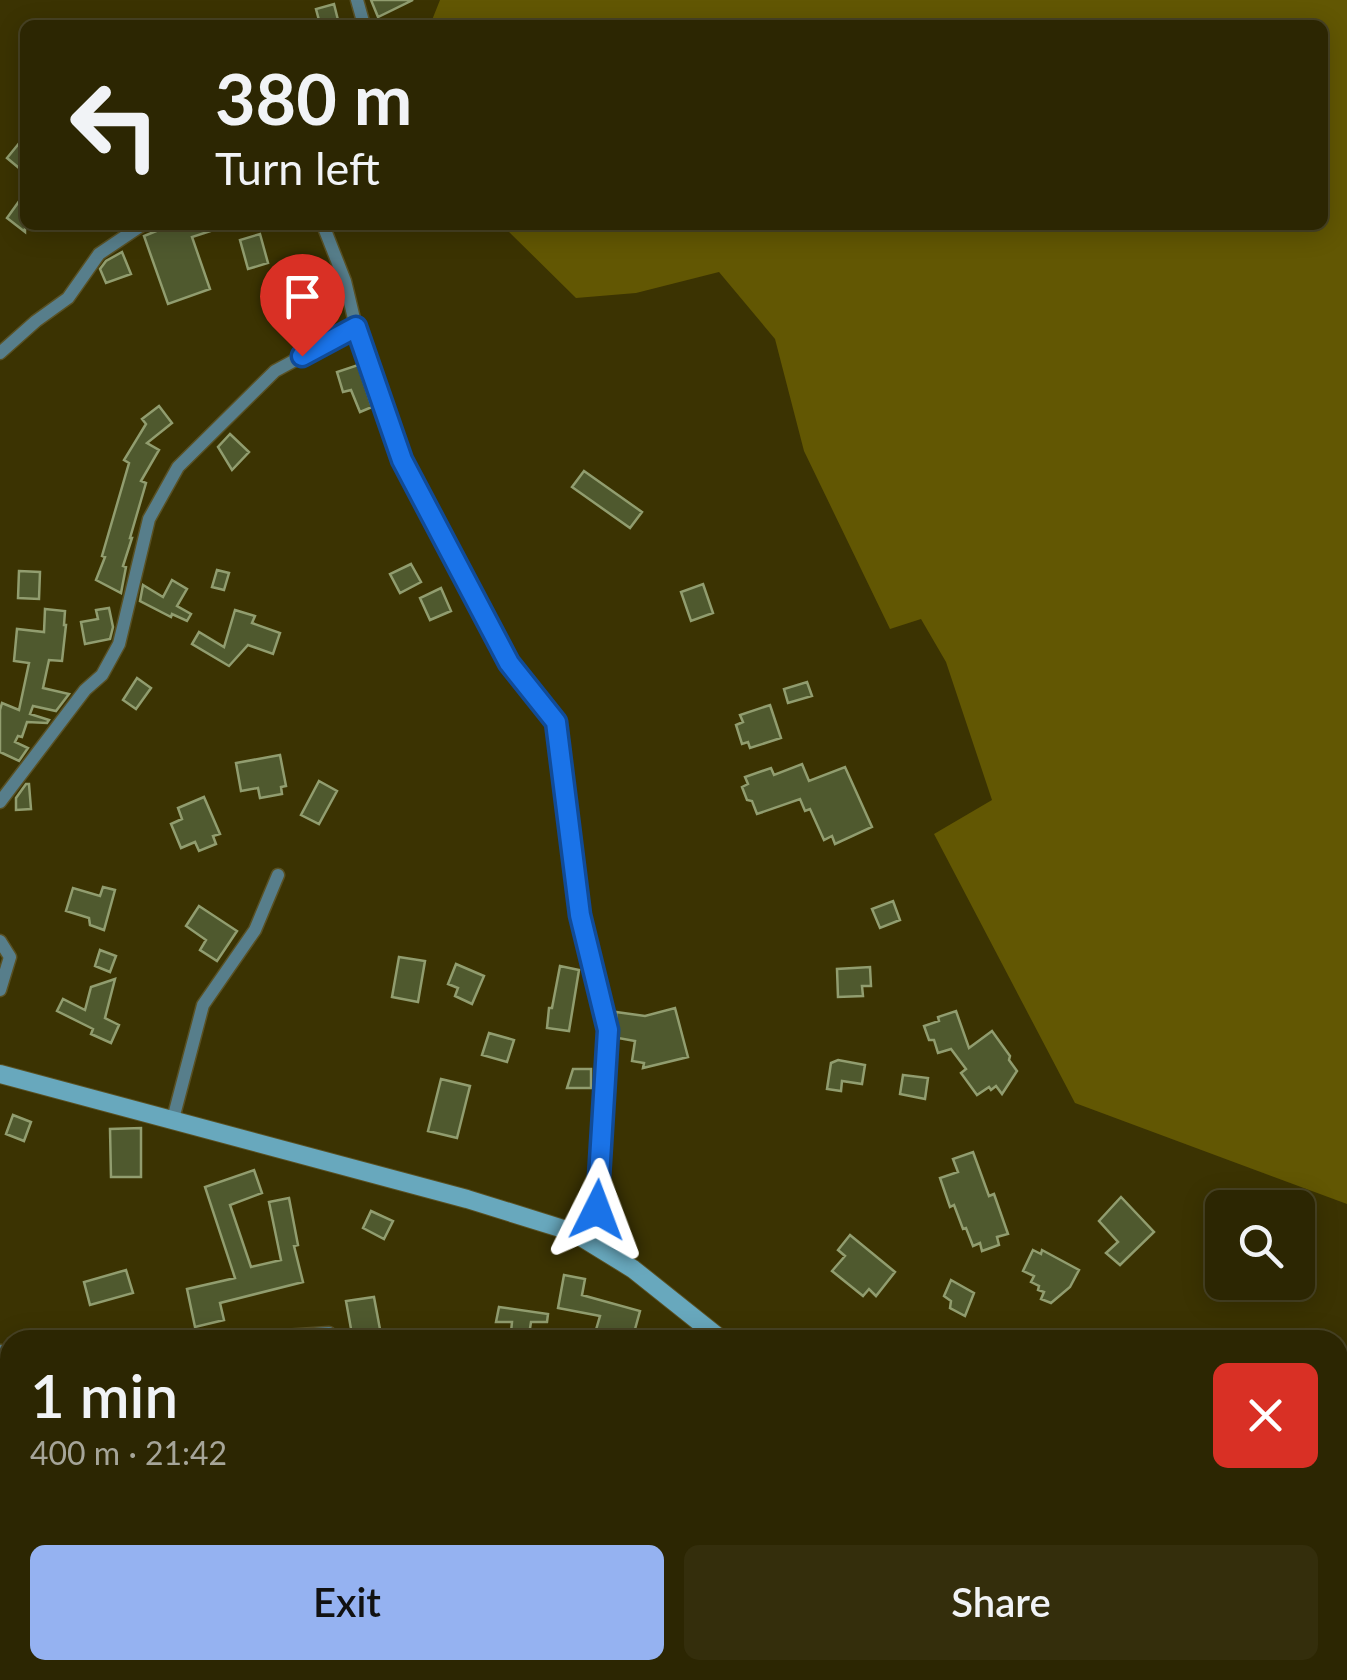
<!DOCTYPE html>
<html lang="en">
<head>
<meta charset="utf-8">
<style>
	:root { --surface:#2c2602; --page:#342e0c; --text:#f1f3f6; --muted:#a6a599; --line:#484324; --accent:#95b2f1 }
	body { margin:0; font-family:Lato,sans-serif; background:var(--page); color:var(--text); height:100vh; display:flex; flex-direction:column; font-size:38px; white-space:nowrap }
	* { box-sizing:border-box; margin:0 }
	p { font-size:32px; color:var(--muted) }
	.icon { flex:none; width:55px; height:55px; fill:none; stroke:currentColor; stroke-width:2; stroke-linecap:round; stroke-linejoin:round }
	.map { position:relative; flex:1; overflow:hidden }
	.drawer { position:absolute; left:0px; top:1330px; width:1348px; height:350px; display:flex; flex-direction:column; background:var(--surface); border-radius:30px 30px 0 0; box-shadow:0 5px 25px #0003,0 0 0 2px var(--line) }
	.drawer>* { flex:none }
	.banner { position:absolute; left:20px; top:20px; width:1308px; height:210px; border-radius:15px; box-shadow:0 5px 25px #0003,0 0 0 2px var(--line); background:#2c2602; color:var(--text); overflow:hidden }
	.tools { position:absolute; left:1205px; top:1190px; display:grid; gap:20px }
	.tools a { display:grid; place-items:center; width:110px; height:110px; border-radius:15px; background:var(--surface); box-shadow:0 5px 25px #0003,0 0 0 2px var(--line); font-size:50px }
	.pin { position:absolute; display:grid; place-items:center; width:85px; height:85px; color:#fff; margin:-102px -42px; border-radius:50% 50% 50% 0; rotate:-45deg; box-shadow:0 0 10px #0007 }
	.pin .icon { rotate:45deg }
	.me { position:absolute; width:110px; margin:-55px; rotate:3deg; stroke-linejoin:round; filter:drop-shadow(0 0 8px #0008) }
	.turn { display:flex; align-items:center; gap:35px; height:210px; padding:0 30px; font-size:45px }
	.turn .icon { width:130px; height:130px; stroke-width:2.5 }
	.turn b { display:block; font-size:70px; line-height:85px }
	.round { display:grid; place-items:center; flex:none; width:105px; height:105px; border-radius:15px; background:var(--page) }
	.summary { display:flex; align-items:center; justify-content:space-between; height:170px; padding:0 30px }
	h1 { font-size:60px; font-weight:600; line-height:75px }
	.cta { display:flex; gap:20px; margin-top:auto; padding:20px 30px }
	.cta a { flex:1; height:115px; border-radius:15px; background:var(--accent); color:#111; font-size:40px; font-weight:600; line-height:115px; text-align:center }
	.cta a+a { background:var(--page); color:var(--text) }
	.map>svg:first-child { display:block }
	.green { fill:#625703 }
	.building { fill:#4f592e; stroke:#919d6f; stroke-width:2.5 }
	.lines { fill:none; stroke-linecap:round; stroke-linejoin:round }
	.street-casing { stroke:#595124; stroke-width:15 }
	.secondary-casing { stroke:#595124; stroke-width:20 }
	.street { stroke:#577e8b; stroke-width:12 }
	.secondary { stroke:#68a8bd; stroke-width:18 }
	.route-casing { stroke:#114b97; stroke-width:25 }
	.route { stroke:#1a73e8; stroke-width:18 }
</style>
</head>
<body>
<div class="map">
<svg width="1347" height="1680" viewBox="0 0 1347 1680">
	<rect width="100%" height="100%" fill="#3b3302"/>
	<path class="green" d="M440 0H1347V1204L1075 1103 934 834 992 800 946 662 921 619 890 629 804 451 775 339 719 272 636 293 576 298 502 225H1322V25H430Z"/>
	<path class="building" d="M371 0H413L378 17Z
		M334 4 338 20 320 24 316 9Z
		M25 136V173L7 158Z
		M25 193V232L7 218Z
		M171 225H219L220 228 192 237 210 289 168 304 144 236Z
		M260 234 268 263 248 269 240 240Z
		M122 252 131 274 106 283 100 269 106 261Z
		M358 365 372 407 360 412 351 390 343 392 337 372Z
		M159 406 172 423 147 443 159 450 141 481 146 483 130 538H132L123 566 126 567 121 593 96 580 105 557 102 556 129 463 124 460 146 424 142 419Z
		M230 434 249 452 232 470 218 447Z
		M584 471 642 512 630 528 572 487Z
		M411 564 421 582 400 593 390 574Z
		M217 570 229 573 224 590 212 587Z
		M19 571 40 572 39 599 18 598Z
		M172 580 187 589 177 606 191 614 187 621 172 614 171 617 140 601 143 585 163 597Z
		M703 584 713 613 691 621 681 592Z
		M441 588 451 611 430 620 420 598Z
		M109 608 113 627 110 639 85 644 81 622 98 619 96 610Z
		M45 609 65 611 64 625H66L62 661 49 660 43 688 69 694 56 711 33 706 30 714 49 720 47 723 27 722 22 737 18 736 15 742 28 748 19 761 0 752V710L2 703 19 710 29 663 14 661 17 629 44 632Z
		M235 610 255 616 252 623 280 633 273 654 248 645 229 666 192 644 199 632 224 647Z
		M137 678 151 688 136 709 123 700Z
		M807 682 812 696 788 703 784 689Z
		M770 705 781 738 750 748 748 742 742 744 736 725 743 722 740 715Z
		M280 755 286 786 281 787 282 794 260 798 258 788 241 791 236 763Z
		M802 764 809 781 845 767 872 827 835 844 832 836 824 840 810 809 805 811 800 799 757 814 752 801 747 800 742 787 748 784 745 777 771 768 774 775Z
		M319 781 337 791 319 824 301 815Z
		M26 784H29L31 809 16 810V798Z
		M204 797 220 834 213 836 216 844 199 851 195 842 181 848 171 824 182 819 178 808Z
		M103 887 115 890 104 930 90 925 89 918 66 911 73 888 100 896Z
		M893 901 900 920 880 928 872 909Z
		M199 906 237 931 217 961 200 950 206 940 186 926Z
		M100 950 116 956 110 972 95 966Z
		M399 957 425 961 418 1002 392 997Z
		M456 964 484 976 472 1004 455 996 458 988 448 984Z
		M560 966 579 970 569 1031 547 1028 549 1008H552Z
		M870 967 871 986H862L863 996 838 997 837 969Z
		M115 979 105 1018 119 1025 111 1043 91 1034 93 1029 57 1011 63 999 85 1010 91 987Z
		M675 1008 688 1057 643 1068 644 1063 632 1061 635 1041 618 1038 616 1012 645 1016Z
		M956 1011 969 1048 992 1031 1010 1056 1009 1060 1017 1071 1002 1094 996 1086 991 1090 989 1087 977 1095 961 1073 966 1069 951 1049 938 1053 934 1040H929L924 1026 939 1021 938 1017Z
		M489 1033 514 1040 507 1062 482 1055Z
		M838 1060 865 1065 862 1084 842 1081 841 1091 827 1089 831 1063Z
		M573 1069H591V1088H567Z
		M903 1075 928 1078 925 1099 900 1094Z
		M441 1079 470 1086 457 1138 428 1131Z
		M13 1115 31 1122 24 1141 6 1134Z
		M141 1128V1177H111L110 1129Z
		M973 1152 989 1196 994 1194 1008 1234 997 1237 999 1245 982 1251 980 1243 973 1246 966 1228 963 1229 954 1205 950 1207 940 1178 958 1172 953 1159Z
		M254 1170 262 1193 230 1205 251 1267 281 1260 269 1202 289 1198 298 1245 294 1246 303 1282 220 1303 224 1320 195 1327 187 1289 235 1278 205 1187Z
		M1121 1197 1154 1232 1120 1265 1106 1253 1118 1242 1099 1221Z
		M371 1211 393 1221 384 1239 363 1228Z
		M850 1235 895 1272 876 1296 869 1289 863 1296 832 1271 845 1256 838 1250Z
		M1033 1250 1041 1254 1042 1250 1079 1270 1070 1287 1051 1303 1041 1299 1044 1292 1038 1290 1039 1286 1031 1282 1034 1276 1023 1271Z
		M126 1270 133 1293 90 1305 84 1282Z
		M564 1275 585 1279 582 1295 640 1311 632 1340H593L600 1316 558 1308Z
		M951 1280 974 1293 965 1316 950 1308 951 1301 944 1296Z
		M374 1297 382 1340H353L346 1301Z
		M499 1307 548 1314 547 1322H531L529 1335 511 1332 512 1322H496Z"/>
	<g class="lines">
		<g class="street-casing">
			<path id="street" d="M357 0 364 25
				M323 225 345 281 356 327 401 460 509 663 556 722 580 915 608 1030 595 1246
				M0 353 36 321 68 298 99 254 142 225
				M0 802 85 690 102 675 119 644 149 519 178 467 275 371 356 327
				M0 941 10 957 0 990
				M173 1119 203 1005 255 930 278 875
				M222 1340 329 1333
				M0 1351 10 1352
				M0 1614 10 1624
				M50 1670 57 1680
				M652 1670 653 1680"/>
		</g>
		<g class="secondary-casing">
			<path id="secondary" d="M0 1074 467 1199 573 1232 633 1269 722 1340
				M1103 1670 1114 1680"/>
		</g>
		<use href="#street" class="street"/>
		<use href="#secondary" class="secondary"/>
	</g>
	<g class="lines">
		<g class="route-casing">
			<path id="route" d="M302 356 356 327 402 460 509 663 556 722 580 915 608 1030 597 1210"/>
		</g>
		<use href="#route" class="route"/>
	</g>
</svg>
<div class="tools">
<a><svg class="icon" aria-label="search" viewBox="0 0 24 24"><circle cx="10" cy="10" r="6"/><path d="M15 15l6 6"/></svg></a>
</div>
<div class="pin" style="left:302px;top:356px;background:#d93025"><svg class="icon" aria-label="arrive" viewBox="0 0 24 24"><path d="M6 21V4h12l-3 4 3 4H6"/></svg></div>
<svg class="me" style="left:597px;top:1210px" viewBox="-20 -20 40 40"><path d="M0-17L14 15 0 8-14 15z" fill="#1a73e8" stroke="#fff" stroke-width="4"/></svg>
<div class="banner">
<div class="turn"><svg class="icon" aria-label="left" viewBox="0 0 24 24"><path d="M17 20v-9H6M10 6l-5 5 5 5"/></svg><div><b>380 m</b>Turn left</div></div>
</div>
<section class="drawer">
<div class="summary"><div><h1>1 min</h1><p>400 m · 21:42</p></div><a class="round" style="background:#d93025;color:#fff"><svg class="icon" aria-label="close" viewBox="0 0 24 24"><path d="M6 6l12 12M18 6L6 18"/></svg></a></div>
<div class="cta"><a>Exit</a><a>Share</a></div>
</section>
</div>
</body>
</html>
